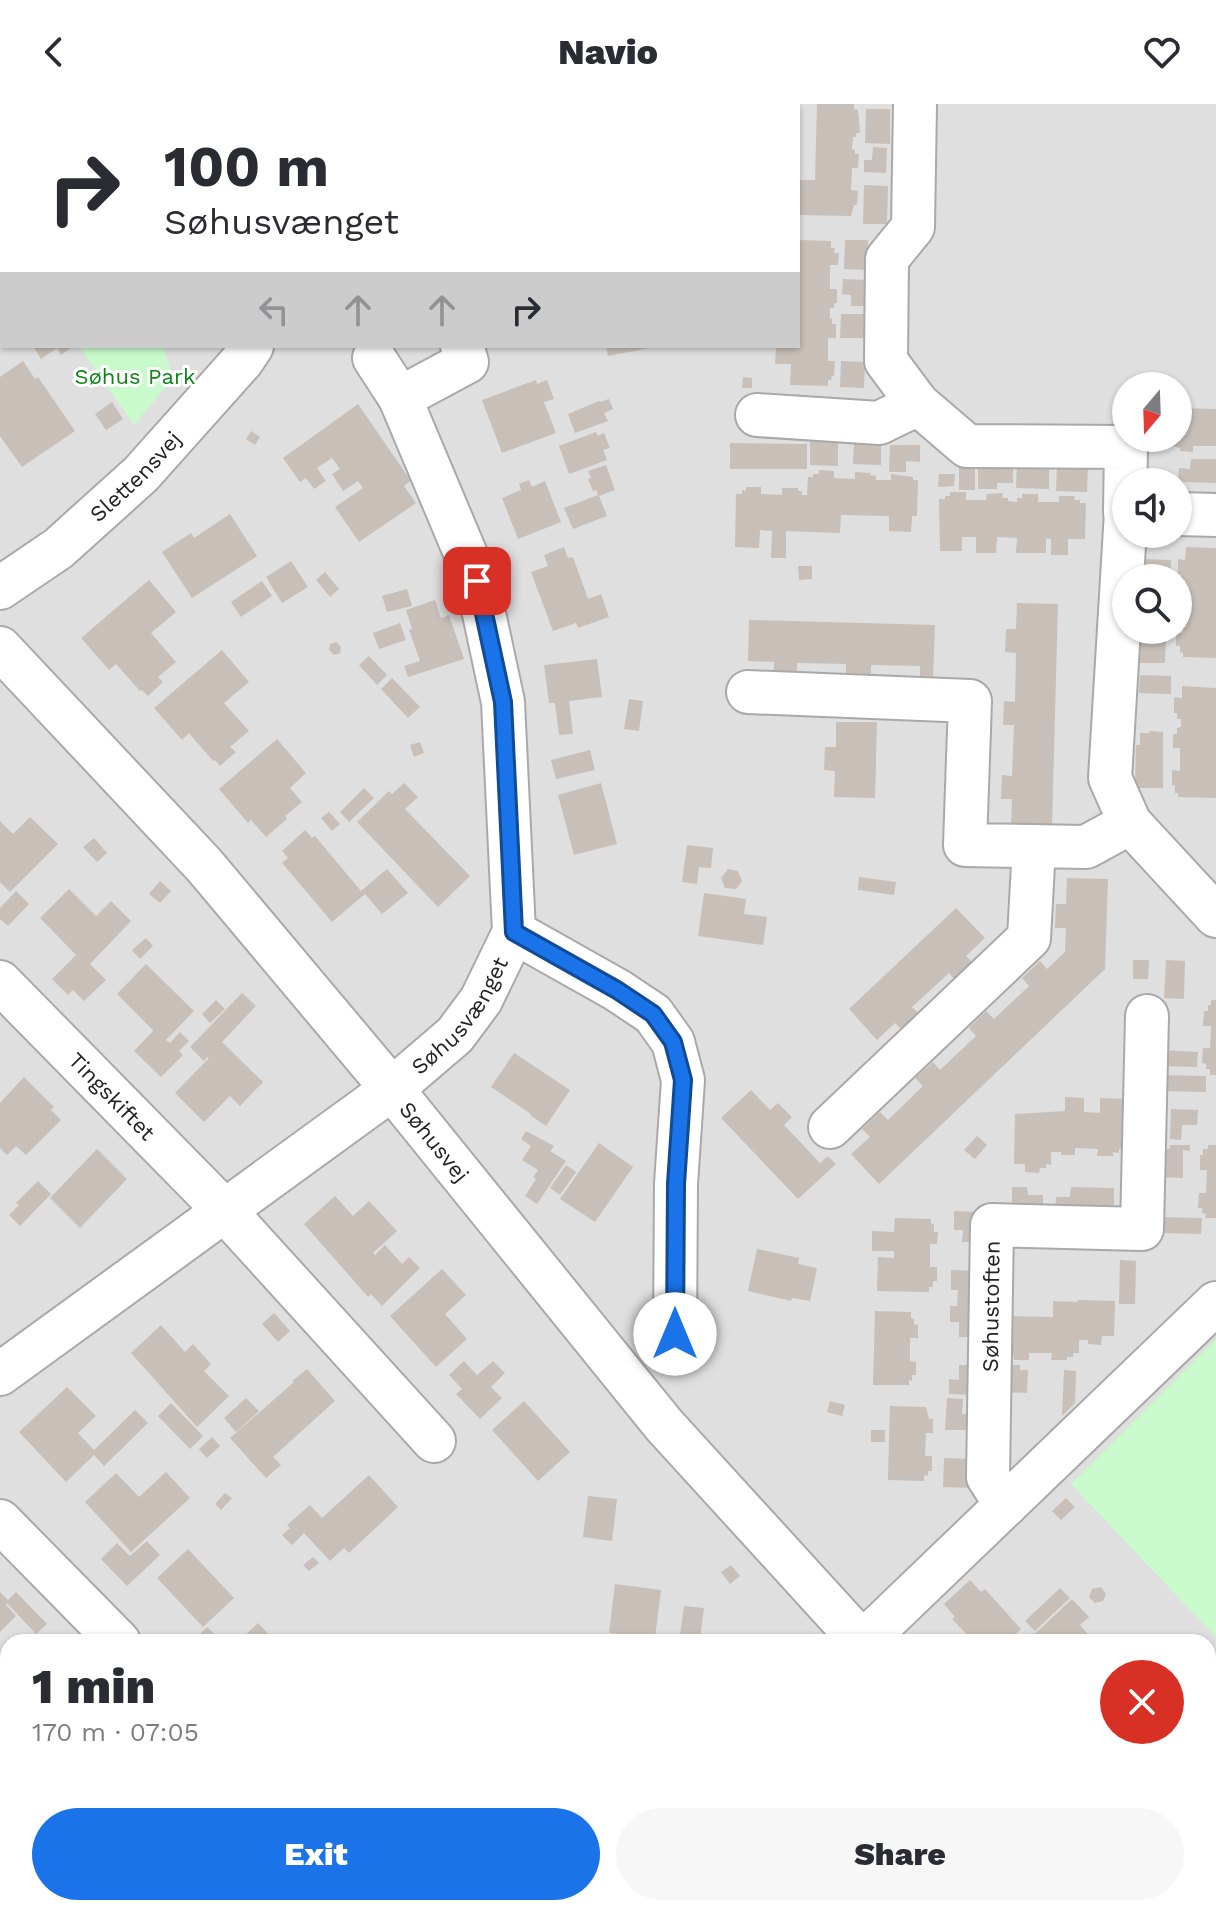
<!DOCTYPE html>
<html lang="en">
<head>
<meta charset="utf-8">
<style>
	:root { --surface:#fff; --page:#f7f7f7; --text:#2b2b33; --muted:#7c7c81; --accent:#1a73e8 }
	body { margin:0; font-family:"Work Sans",sans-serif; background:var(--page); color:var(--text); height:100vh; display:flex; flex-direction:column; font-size:30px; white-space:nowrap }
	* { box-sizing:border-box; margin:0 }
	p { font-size:26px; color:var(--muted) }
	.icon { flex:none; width:44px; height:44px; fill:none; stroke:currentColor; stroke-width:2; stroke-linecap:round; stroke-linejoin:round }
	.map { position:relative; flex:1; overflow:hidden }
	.drawer { position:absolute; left:0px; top:1530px; width:1216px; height:282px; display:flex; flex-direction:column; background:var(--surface); border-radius:24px 24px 0 0; box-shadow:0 2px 6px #0004 }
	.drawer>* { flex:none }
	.guide { position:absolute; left:0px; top:0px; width:800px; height:244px; box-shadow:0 2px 6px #0004; background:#fff; color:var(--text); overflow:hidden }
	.needle { width:52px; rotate:199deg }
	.fabs { position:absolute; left:1112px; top:268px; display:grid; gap:16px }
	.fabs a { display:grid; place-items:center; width:80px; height:80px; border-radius:50%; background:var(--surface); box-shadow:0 2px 6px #0004; font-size:40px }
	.pin { position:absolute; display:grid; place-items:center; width:68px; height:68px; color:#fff; margin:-34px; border-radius:16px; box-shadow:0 4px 12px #0006 }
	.me { position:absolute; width:88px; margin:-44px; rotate:0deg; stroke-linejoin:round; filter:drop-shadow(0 0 6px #0008) }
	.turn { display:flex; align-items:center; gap:28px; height:168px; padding:0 32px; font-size:36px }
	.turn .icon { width:104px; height:104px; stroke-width:2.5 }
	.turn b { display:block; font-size:56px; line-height:68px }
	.lanes { display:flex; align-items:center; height:76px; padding:0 32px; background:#0003; justify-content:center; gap:40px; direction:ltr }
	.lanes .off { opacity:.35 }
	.round { display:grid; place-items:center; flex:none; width:84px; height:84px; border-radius:42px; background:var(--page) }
	.overview { display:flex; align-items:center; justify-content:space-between; height:136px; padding:0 32px }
	h1 { font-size:48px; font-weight:800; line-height:60px }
	.primary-button { display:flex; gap:16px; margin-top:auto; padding:16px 32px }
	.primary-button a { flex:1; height:92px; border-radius:48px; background:var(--accent); color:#fff; font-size:32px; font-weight:800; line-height:92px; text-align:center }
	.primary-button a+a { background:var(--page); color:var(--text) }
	header { display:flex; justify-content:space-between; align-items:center; height:104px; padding:0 32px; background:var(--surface); font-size:36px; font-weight:800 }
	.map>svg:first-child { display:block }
	.residential { fill:#e0dfdf; fill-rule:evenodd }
	.park { fill:#c8facc }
	.building { fill:#c7bfb8 }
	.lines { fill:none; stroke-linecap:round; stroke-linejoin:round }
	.minor-casing { stroke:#a9a9a9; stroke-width:46 }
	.minor { stroke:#fff; stroke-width:42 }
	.route-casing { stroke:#114b97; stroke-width:20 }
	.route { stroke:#1a73e8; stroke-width:14 }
	.labels { text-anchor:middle; stroke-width:6; stroke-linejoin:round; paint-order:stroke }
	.park-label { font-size:22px; fill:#0c8416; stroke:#fff }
	.street-label { font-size:22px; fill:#222; stroke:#fff }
</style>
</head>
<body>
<header><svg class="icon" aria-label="back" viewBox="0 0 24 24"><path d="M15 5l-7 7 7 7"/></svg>Navio<svg class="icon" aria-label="heart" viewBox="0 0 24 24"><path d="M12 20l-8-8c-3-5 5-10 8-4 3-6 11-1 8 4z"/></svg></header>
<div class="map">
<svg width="1216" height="1811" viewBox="0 0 1216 1811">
	<rect width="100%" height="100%" fill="#f2efe9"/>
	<path class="residential" d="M0 0H1216V1811H0ZM2 2H798V242H2ZM1126 282H1178V334H1126ZM1126 378H1178V430H1126ZM1126 474H1178V526H1126ZM8 1538H1208V1804H8Z"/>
	<path class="park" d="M0 0H83V2H2V131L0 128Z
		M79 242H163L173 274 134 321Z
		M1216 1235V1533L1071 1380Z"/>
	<path class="building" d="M817 0H854V5L858 6 860 29H856V33H853L852 45 855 46V50H859L858 64H852L851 86 858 87 857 101H854L851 112 798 111V76H815Z
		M866 5H890V40L865 39Z
		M873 43 887 44 886 69 864 68V56H872Z
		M864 81 888 82 887 120H863Z
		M798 136 831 137V144H835L834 149H839L838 161H830V185H837V199H834V204H830V215L832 214V220H836V234H828V257H835L834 272H832L831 276H828V282L790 281 791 260H775L776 242H798Z
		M845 136H868L867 166 844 165Z
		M843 175 867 176 866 202H851V191L842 190Z
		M841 210H865V234H840Z
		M33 242H70L71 244 61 251 57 244 41 255Z
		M606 242H650V244L608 252Z
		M23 257 35 275 38 273 75 327 22 363 0 332V273Z
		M841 257 865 258 864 284 840 283Z
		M743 273 752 274V284H742Z
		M536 276 537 280 547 276 554 295 544 298 556 329 502 349 482 296Z
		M609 295 613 305 604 309 608 317 575 329 568 310 599 297 600 298Z
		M112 298 123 315 106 326 95 310Z
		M358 300 411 377 404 382 416 399 359 438 335 403 363 384 358 377 343 387 332 370 340 365 332 354 317 364 326 377 314 385 306 374 300 378 283 354Z
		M1178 304 1216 305V342H1193V348L1180 347V344L1169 341V334H1178Z
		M251 327 260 333 255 341 246 335Z
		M596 328 598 332 604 329 610 344 603 346 607 356 569 370 559 342Z
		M810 337 838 338V362L810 361Z
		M854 338 881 339V361L853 360Z
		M730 339 807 340V365H730Z
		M890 341H920V358L906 357V368H889Z
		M1191 355H1216V379L1178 378 1179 364 1190 365Z
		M959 359H975V386H959Z
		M978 359 1013 360V379H997V385H978Z
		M1017 360 1049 361V385L1016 384Z
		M606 361 615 386 599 392 607 412 573 425 564 404 598 391 596 386 593 387 588 375 591 374 588 367Z
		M1057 361 1088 362 1087 388 1056 387Z
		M819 366 834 367V374L855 375V368L871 369 870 371 876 372V376H891V370L913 373V376H918L917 412H912L911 428 889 427V412L841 411 840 429 786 427V454H771L772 427 760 426 759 444 735 443 736 390H742V386L746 387V383H761V390L782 391V384H798V387H802V391H807L808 373H813V370H819Z
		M939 370H955L954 382 938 383Z
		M529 376 532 383 545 377 561 418 518 435 502 394 521 386 519 380Z
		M950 388H966V396H986L987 390 1003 389 1002 394H1008V397L1017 398V394H1022V390H1038V398H1059V392H1075L1074 396H1080V399H1086L1085 435H1068V451H1051V435L1046 434V449H1016L1017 434 997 433 996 449H976V433H962V447H940L939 395H945V392H950Z
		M230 410 257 452 192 494 162 448 191 429 194 434Z
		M564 443 568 454 573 453 588 495 601 490 609 513 578 524 576 519 553 527 531 468 548 462 544 451Z
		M1186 443 1216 444V554L1183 553V549L1180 548V542H1176V528L1183 529 1184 505H1178V491H1181V484H1185V476H1181V470H1178V455L1185 456Z
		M1144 455 1171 456 1170 474H1143Z
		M291 457 308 483 282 499 266 473Z
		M798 462H812V475L799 476Z
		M325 468 339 485 330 493 316 476Z
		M149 476 176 508 151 529 176 558 158 573 163 578 148 592 142 586 140 587 116 560 109 566 81 534Z
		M262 477 272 492 241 513 231 498Z
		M407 485 412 502 387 508 382 492Z
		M435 496 441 514 449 511 464 555 408 573 404 562 420 557 409 526 412 525 406 506Z
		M1017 499 1058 500 1052 722 1011 720 1012 695H1001L1002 671 1012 672 1014 621H1003L1004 597 1015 598 1016 549 1005 548 1006 525H1016Z
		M749 516 935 521 933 573 920 572V562L871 561V571L846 570V560L797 559V568H774V558L748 557Z
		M400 519 406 536 379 545 373 529Z
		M1141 534H1166L1165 559H1140Z
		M336 538 341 543 340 549 334 551 329 546 330 540Z
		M222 546 249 578 224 599 249 627 230 643 236 648 220 662 215 656 213 657 189 629 182 636 154 604Z
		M369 552 387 571 377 581 359 561Z
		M597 555 602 593 569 597 573 630 559 631 555 599H549L544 561Z
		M1140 571 1171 572V590L1139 589Z
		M392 574 420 603 408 614 381 585Z
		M1182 582 1216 584V694L1178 693V689H1175V681H1172V666L1180 667V644H1173V630H1177V624L1181 623V615H1177V609H1174V593L1182 594Z
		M629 595 643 597 639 627 624 625Z
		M836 618H877L875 694 834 693 835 667 824 666 825 643H836Z
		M1149 627 1163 628V684H1135L1136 641H1140V629H1150Z
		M277 635 306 669 290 684 302 698 285 712 287 715 266 733 251 716 248 719 219 685Z
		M420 638 424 649 414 653 410 641Z
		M590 646 595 666 556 675 551 656Z
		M404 679 418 693 405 705 470 772 438 803 357 718 389 687 392 690Z
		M601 679 617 740 574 751 558 691Z
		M364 684 374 694 349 718 340 708Z
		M329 708 340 720 332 727 321 714Z
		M30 713 58 740 10 788 0 778V717L13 730Z
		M305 726 312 734 315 732 361 787 387 765 408 789 382 810 365 790 332 818 282 759 288 754 282 747Z
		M94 734 107 749 97 758 83 743Z
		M687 741 713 744 711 764 699 763 697 780 682 778Z
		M728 765 738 767 742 777 736 785 725 784 721 774Z
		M859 773 896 778 894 791 858 786Z
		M1067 774 1108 775 1105 865 879 1080 851 1050 870 1033 862 1025 880 1008 888 1016 923 982 915 974 933 958 940 966 976 932 969 924 986 907 994 915 1029 882 1022 874 1040 857 1047 865 1065 848 1066 824H1055L1056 800H1066Z
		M160 777 171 787 160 799 149 790Z
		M69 785 96 812 111 797 131 817 90 860 106 876 84 897 73 886 68 891 52 875 76 851 40 814Z
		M16 787 29 800 8 822 0 815V804Z
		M704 789 746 795 744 810 767 813 763 841 698 832Z
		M956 804 985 834 966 852 973 859 955 876 949 869 912 903 919 910 902 926 895 919 877 936 849 905Z
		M146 834 153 842 140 855 132 846Z
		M1133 856H1149L1148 875H1133Z
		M1166 856 1185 857 1184 895 1164 894Z
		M146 860 194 907 166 936 170 939 180 928 189 937 179 947 183 951 161 973 134 947 153 927 152 925 117 890Z
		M242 889 256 902 222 938 263 978 240 1002 230 992 204 1018 175 989 209 954 207 953 204 957 190 943Z
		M216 896 225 905 210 919 202 910Z
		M1211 896H1216V971H1210V965H1206V960L1202 959 1203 944H1210L1211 922H1203L1204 907H1208V901H1211Z
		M1163 946 1198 948 1197 963 1162 962Z
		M514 949 570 986 546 1022 530 1011 531 1010 491 983Z
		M1163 971 1206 972V988L1163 987Z
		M24 973 54 1003 51 1006 61 1016 26 1051 16 1042 7 1051 0 1044V999Z
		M751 986 770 1006 778 999 792 1013 784 1021 820 1059 828 1052 836 1060 798 1095 721 1014Z
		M1065 993 1084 994V1008L1100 1009V994L1125 995V1045H1119V1049L1113 1048V1052H1097L1098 1045 1075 1044V1051H1061V1048H1051V1061L1046 1060V1064H1040L1039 1069 1025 1068V1060H1014L1015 1010 1065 1007Z
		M1171 1005 1198 1006 1197 1021H1182L1181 1036 1170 1035Z
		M526 1027 554 1042 550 1047 566 1057 537 1100 525 1092 536 1075 533 1073 538 1066 522 1056 531 1042 521 1035Z
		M977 1032 987 1041 975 1055 964 1046Z
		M599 1039 633 1063 595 1118 560 1095Z
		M1170 1041H1190V1047L1183 1046V1074L1158 1073 1159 1045H1170Z
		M1208 1041H1216V1114H1205L1206 1110 1202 1109V1104H1198L1199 1089H1206L1207 1066H1200V1051H1203V1045H1208Z
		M97 1045 127 1075 80 1124 50 1094Z
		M566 1061 576 1068 560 1091 550 1084Z
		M38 1077 51 1090 20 1122 9 1111 19 1101 16 1099Z
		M1012 1083H1027L1028 1091H1043V1107H1012Z
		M1071 1083 1114 1084V1101H1102L1101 1110 1055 1108 1056 1093H1070Z
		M335 1092 353 1112 369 1097 397 1127 373 1149 375 1151 385 1141 402 1160 409 1153 420 1164 382 1202 371 1190 368 1193 304 1120Z
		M954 1107 978 1108V1138H962L963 1126H954Z
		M1161 1113 1202 1114 1201 1130 1161 1129Z
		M895 1114 931 1115V1120H934V1128H938L937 1140H930V1163H937V1177H933V1183H929V1188L877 1187 878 1153 894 1154V1147H872V1127L894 1128Z
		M757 1145 799 1154 798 1160 817 1164 810 1197 792 1194 791 1197 748 1187Z
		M1120 1156 1136 1157 1135 1200H1119Z
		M442 1165 466 1191 445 1210 467 1235 436 1263 390 1212Z
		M951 1166 977 1167 975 1233H959V1218H950V1202H957L958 1186H951Z
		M1078 1196 1115 1197 1114 1232H1102L1101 1241 1088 1240V1236H1079V1249H1073V1253H1067V1256H1051L1052 1249H1029V1256H1014V1252L1009 1251 1005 1212 1053 1213V1197L1077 1198Z
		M875 1207 911 1208V1214L914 1215V1220L918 1221V1234H910V1257L916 1258V1271H912V1277L909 1276V1281H873Z
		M274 1209 290 1227 278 1238 262 1220Z
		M161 1221 185 1248 193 1240 211 1260 204 1267 229 1292 197 1323 131 1249Z
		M464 1257 477 1271 493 1257 505 1269 491 1283 502 1294 480 1315 456 1290 462 1285 449 1271Z
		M959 1261H974L973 1291 949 1290V1275L959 1276Z
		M1003 1261H1020V1266H1028L1027 1289 1002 1288Z
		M307 1265 335 1297 273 1353 281 1361 266 1374 230 1334 294 1278 292 1277Z
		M1064 1266 1076 1267 1075 1299 1062 1312Z
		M67 1283 96 1312 78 1329 94 1346 135 1306 148 1319 104 1362 94 1351 66 1378 19 1328Z
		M246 1294 259 1307 236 1328 224 1314Z
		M947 1294 963 1295 962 1310H973L972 1326H945Z
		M524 1297 570 1348 538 1377 492 1326Z
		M830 1297 845 1301 842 1312 827 1308Z
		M171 1299 203 1332 190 1345 158 1312Z
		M890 1302 926 1303 929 1315H933V1329H926L925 1352H932V1367H928V1372L924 1371V1377L888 1376Z
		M871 1326H885V1338H871Z
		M212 1333 220 1342 207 1354 199 1345Z
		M944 1354 972 1355V1384L943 1383Z
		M166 1368 190 1394 131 1448 85 1398 116 1369 139 1393Z
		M369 1371 398 1403 349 1449 344 1444 330 1457 304 1429 292 1441 282 1431 290 1424 287 1421 310 1401 322 1414Z
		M225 1389 232 1394 221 1406 215 1400Z
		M588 1392 617 1395 612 1437 583 1433Z
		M1066 1394 1075 1403 1061 1416 1052 1407Z
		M147 1437 160 1451 127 1482 101 1455 117 1439 130 1452Z
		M188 1445 234 1494 203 1523 157 1474Z
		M313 1453 319 1459 309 1467 303 1461Z
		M731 1461 740 1472 730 1480 721 1468Z
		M970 1476 981 1488 985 1485 1021 1525 1007 1538H974L952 1515 955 1513 944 1500Z
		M615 1480 661 1486 655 1534 609 1529Z
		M1101 1483 1106 1490 1103 1497 1095 1499 1089 1493 1092 1485Z
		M1060 1484 1070 1494 1035 1527 1025 1517Z
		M0 1488 8 1496 16 1488 47 1520 36 1530 7 1499 6 1501 16 1512 0 1528Z
		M1072 1495 1089 1513 1080 1521 1095 1538H1026Z
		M684 1502 704 1504 700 1534 680 1531Z
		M258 1519 276 1538H238Z
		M207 1523 220 1535 217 1538H192Z
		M603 1532 636 1536V1538H602Z
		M8 1560V1595L4 1590 6 1588 5 1587 0 1592V1567Z
		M1216 1718V1764L1208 1755V1726Z
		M365 1804H430L434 1811H369Z
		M887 1804H943L950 1811H893Z"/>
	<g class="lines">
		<g class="minor-casing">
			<g id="minor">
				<path d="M286 0 287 2"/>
				<path d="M915 0 913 123 887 155 886 257 918 300 967 342 1126 343 1125 408"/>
				<path d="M382 2V0"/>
				<path d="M447 2 448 0"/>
				<path d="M400 294 467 258 462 242"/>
				<path d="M757 311 879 319 918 300"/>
				<path d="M1126 408 1110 674 1130 719 1216 812"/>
				<path d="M1178 410 1216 411"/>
				<path id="s1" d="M0 484 59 444 141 370 242 257 252 242"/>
				<path id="s2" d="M0 544 204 761 392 985 664 1321 862 1538"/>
				<path d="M748 588 970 597 965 741 1086 743 1130 719"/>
				<path d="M514 828 617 886 653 910 673 938 683 976 676 1080 675 1230"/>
				<path id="s3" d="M0 878 224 1106 434 1337"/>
				<path d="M830 1023 1029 834 1034 742"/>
				<path id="s4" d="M0 1270 392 985 455 931 481 896 514 828 503 598 477 477 400 294 374 254"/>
				<path id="s5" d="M1006 1401 988 1373 992 1121 1142 1125 1147 912"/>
				<path d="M0 1417 119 1538"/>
				<path d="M863 1538 1216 1199"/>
				<path d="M814 1804 820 1811"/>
				<path d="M1113 1804 1120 1811"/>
				<path d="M604 1811 617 1804"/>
			</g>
		</g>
		<use href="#minor" class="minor"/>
	</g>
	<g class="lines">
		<g class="route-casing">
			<path id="route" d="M477 477 503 598 514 828 617 886 653 910 673 938 683 976 676 1080 675 1230"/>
		</g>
		<use href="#route" class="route"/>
	</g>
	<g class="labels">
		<g class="park-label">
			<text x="135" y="280">Søhus Park</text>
		</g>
		<g class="street-label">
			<text dy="8" stroke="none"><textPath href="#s1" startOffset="176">Slettensvej</textPath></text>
			<text dy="8" stroke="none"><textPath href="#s4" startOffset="586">Søhusvænget</textPath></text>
			<text dy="8" stroke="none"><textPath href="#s3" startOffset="160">Tingskiftet</textPath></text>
			<text dy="8" stroke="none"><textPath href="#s2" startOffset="658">Søhusvej</textPath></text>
			<text dy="8" stroke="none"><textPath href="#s5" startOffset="204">Søhustoften</textPath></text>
		</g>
	</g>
</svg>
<div class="fabs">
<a><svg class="needle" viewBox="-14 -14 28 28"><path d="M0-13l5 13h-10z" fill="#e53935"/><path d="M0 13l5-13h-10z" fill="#7c7c81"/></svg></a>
<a><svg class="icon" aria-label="sound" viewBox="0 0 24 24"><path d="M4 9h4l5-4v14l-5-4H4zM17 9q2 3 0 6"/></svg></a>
<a><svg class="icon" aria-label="search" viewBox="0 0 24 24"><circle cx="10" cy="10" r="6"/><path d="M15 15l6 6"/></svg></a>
</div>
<div class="pin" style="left:477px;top:477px;background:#d93025"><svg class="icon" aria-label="arrive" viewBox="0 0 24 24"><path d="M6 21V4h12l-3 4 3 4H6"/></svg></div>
<svg class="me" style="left:675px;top:1230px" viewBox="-20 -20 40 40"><circle r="19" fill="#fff"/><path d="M0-13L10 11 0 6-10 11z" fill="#1a73e8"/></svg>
<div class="guide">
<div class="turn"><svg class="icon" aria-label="right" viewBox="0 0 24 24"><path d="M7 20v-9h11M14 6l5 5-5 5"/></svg><div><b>100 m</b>Søhusvænget</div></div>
<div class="lanes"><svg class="icon off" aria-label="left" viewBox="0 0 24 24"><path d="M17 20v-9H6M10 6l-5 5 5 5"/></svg><svg class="icon off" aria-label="ahead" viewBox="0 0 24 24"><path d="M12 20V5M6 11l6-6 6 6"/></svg><svg class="icon off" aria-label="ahead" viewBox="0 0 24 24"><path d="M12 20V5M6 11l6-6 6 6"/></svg><svg class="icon" aria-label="right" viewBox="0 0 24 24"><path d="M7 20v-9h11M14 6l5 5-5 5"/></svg></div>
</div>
<section class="drawer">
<div class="overview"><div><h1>1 min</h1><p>170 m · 07:05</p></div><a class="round" style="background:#d93025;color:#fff"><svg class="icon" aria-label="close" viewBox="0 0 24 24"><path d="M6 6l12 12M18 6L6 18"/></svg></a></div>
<div class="primary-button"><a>Exit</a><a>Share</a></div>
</section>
</div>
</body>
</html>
